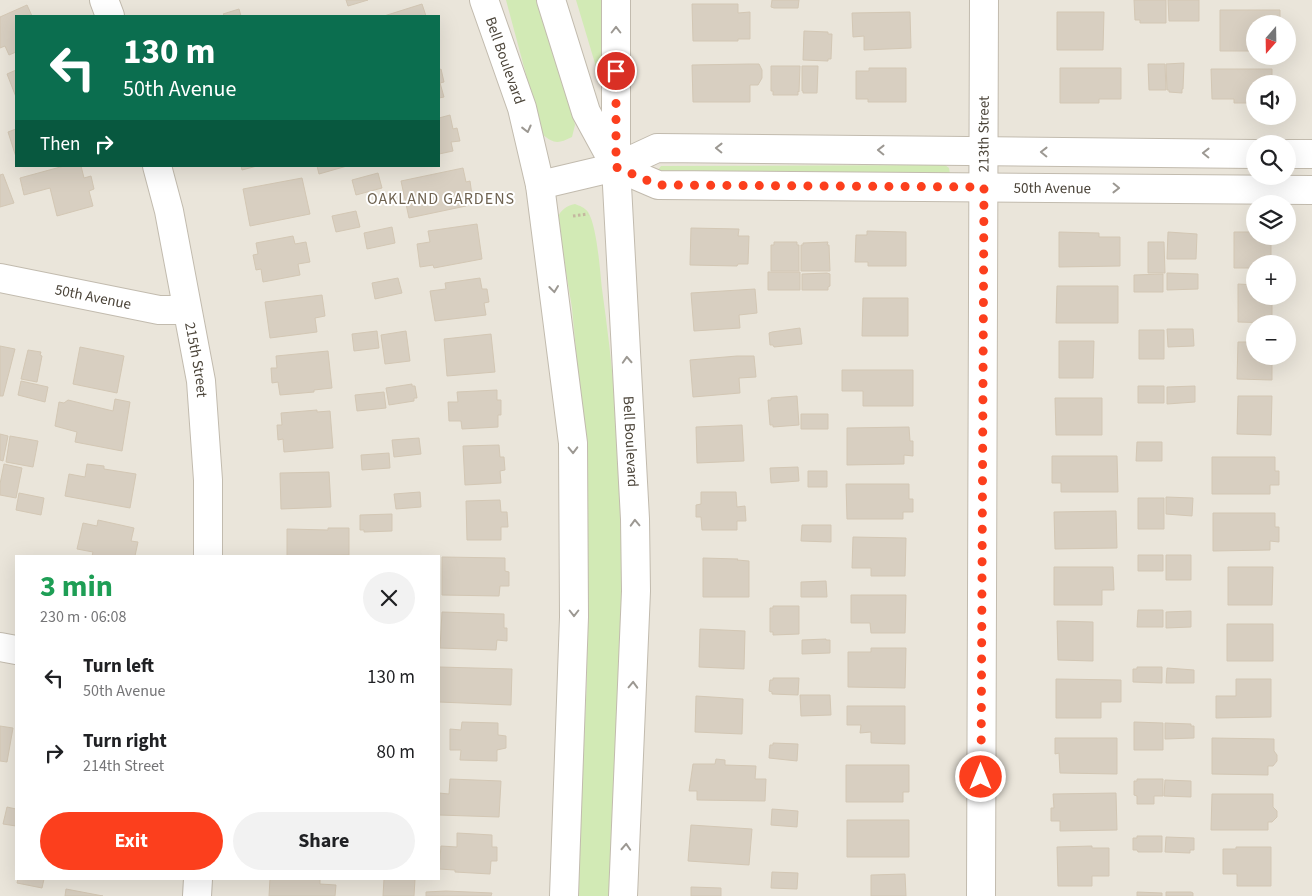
<!DOCTYPE html>
<html lang="en">
<head>
<meta charset="utf-8">
<style>
	:root { --surface:#fff; --page:#f2f2f2; --text:#202124; --muted:#757577; --accent:#fc3f1d }
	body { margin:0; font-family:"Source Sans 3",sans-serif; background:var(--page); color:var(--text); height:100vh; display:flex; flex-direction:column; font-size:19px; white-space:nowrap }
	* { box-sizing:border-box; margin:0 }
	p { font-size:16px; color:var(--muted) }
	.icon { flex:none; width:28px; height:28px; fill:none; stroke:currentColor; stroke-width:2; stroke-linecap:round; stroke-linejoin:round }
	.map { position:relative; flex:1; overflow:hidden }
	.side { position:absolute; left:15px; top:555px; width:425px; height:325px; display:flex; flex-direction:column; background:var(--surface); border-radius:0px; box-shadow:0 5px 20px #0002 }
	.side>* { flex:none }
	.top-card { position:absolute; left:15px; top:15px; width:425px; height:152px; border-radius:0px; box-shadow:0 5px 20px #0002; background:#0b6e4f; color:#fff; overflow:hidden }
	.needle { width:32px; rotate:200deg }
	.controls { position:absolute; left:1246px; top:15px; display:grid; gap:10px }
	.controls a { display:grid; place-items:center; width:50px; height:50px; border-radius:50%; background:var(--surface); box-shadow:0 5px 20px #0002; font-size:25px }
	.pin { position:absolute; display:grid; place-items:center; width:42px; height:42px; color:#fff; margin:-21px; border:2px solid #fff; border-radius:50%; box-shadow:0 1px 5px #0007 }
	.me { position:absolute; width:55px; margin:-28px; rotate:0deg; stroke-linejoin:round; filter:drop-shadow(0 0 4px #0008) }
	.turn { display:flex; align-items:center; gap:18px; height:105px; padding:0 25px; font-size:22px }
	.turn .icon { width:65px; height:65px; stroke-width:2.5 }
	.turn b { display:block; font-size:35px; line-height:42px }
	.then { display:flex; align-items:center; height:48px; padding:0 25px; background:#0003; gap:10px; font-size:19px }
	.round { display:grid; place-items:center; flex:none; width:52px; height:52px; border-radius:26px; background:var(--page) }
	.overview { display:flex; align-items:center; justify-content:space-between; height:85px; padding:0 25px }
	h1 { font-size:30px; font-weight:700; line-height:38px; color:#1e9e55 }
	.button { display:flex; gap:10px; margin-top:auto; padding:10px 25px }
	.button a { flex:1; height:58px; border-radius:30px; background:var(--accent); color:#fff; font-size:20px; font-weight:700; line-height:58px; text-align:center }
	.button a+a { background:var(--page); color:var(--text) }
	ul { padding:0; list-style:none }
	li { display:flex; align-items:center; gap:15px; height:75px; padding:0 25px }
	li div { flex:1 }
	li b { display:block; font-size:19px }
	li em { font-style:normal }
	.map>svg:first-child { display:block }
	.residential { fill:#eae5da; fill-rule:evenodd }
	.green { fill:#d2eab5 }
	.building { fill:#d8cfc1; stroke:#d3c7b4 }
	.lines { fill:none; stroke-linecap:round; stroke-linejoin:round }
	.minor-casing { stroke:#c2bbae; stroke-width:30 }
	.path { stroke:#c4b79f; stroke-width:3; stroke-dasharray:2.5 2.5; stroke-linecap:butt }
	.minor { stroke:#fff; stroke-width:28 }
	.oneway { stroke:#9c9892 }
	.route { stroke:#fc3f1d; stroke-width:9; stroke-dasharray:0 16.2 }
	.labels { text-anchor:middle; stroke-width:4; stroke-linejoin:round; paint-order:stroke }
	.street-label { font-size:15px; fill:#4b4439; stroke:#fff }
	.neighbourhood-label { font-size:16px; letter-spacing:1px; fill:#6e6250; stroke:#fff }
</style>
</head>
<body>
<div class="map">
<svg width="1312" height="896" viewBox="0 0 1312 896">
	<rect width="100%" height="100%" fill="#f6f3ec"/>
	<path class="residential" d="M0 0H1312V896H0ZM16 16H439V166H16ZM1255 24H1288V56H1255ZM1255 84H1288V116H1255ZM1255 144H1288V176H1255ZM1255 204H1288V236H1255ZM1255 264H1288V296H1255ZM1255 324H1288V356H1255ZM16 556H439V879H16Z"/>
	<path class="green" d="M506 0H536L571 108 575 125 572 137C558 144 554 144 542 134Z
		M576 0H604L603 90Z
		M945 165 949 168 950 174 664 177 658 170 661 166Z
		M575 204C580 206 584 207 588 212 597 226 600 271 602 289 615 381 623 475 622 568 621 677 613 787 610 896H577L587 678 588 524 586 459 572 308 557 218C562 209 566 206 575 204Z"/>
	<path class="building" d="M346 0H368L348 6Z
		M772 0H799L798 8H774L771 7Z
		M1134 0H1166V23H1140V20H1135Z
		M1168 0H1199V21H1169Z
		M422 4 426 16H384Z
		M692 4H738V13L750 12V39H738V41H693Z
		M27 5 32 16H16V52L9 55 5 46 0 48V17Z
		M239 9 241 16H221L224 15 223 14Z
		M1220 10H1280V24H1255V51H1220Z
		M910 12 911 48 864 50V36L853 37 852 13Z
		M1057 12H1104L1103 50H1057Z
		M804 31 828 32V34H832L831 59H828V61L803 60Z
		M1184 63 1183 89H1182V93L1169 92V90H1167L1166 64Z
		M749 64H759L762 70V78L758 85H750V102H693L692 65Z
		M1148 64H1165L1166 90H1149Z
		M771 66H800L799 92 798 91V95H773V91H771Z
		M802 66H818L817 93H803V91H802Z
		M869 68H906V102H868V99H856V71H869Z
		M1060 68H1121V99H1099V103H1060Z
		M441 69 444 82 440 83 444 97 439 98V70Z
		M1211 69H1272V84H1255V103H1234V99H1212Z
		M16 70V97L7 74Z
		M450 115 453 129 457 128 460 141 451 142 453 151 439 154V118Z
		M16 129V157L8 132Z
		M64 166H81L84 178 91 176 94 189 89 191 93 206 57 216 50 188 24 195 20 178Z
		M241 166H257L242 170Z
		M317 166H347L319 174Z
		M463 168 466 182 470 181 472 195 464 197 466 206 409 218 401 181Z
		M378 173 382 188 356 195 352 180Z
		M3 174 14 203 0 207V175Z
		M302 178 310 214 250 226 243 189Z
		M356 211 360 227 336 232 332 216Z
		M477 224 482 259 434 268 433 265 420 267 417 244 430 242 428 231Z
		M392 227 395 243 367 249 364 233Z
		M691 228 739 229 738 236H749L748 264H738L737 266 690 265Z
		M867 231 906 232V266H868V262H855L856 235H867Z
		M1059 232 1099 233V237H1120V266L1059 267Z
		M1168 232 1197 234 1196 259H1167Z
		M1234 232H1255V236H1271V264H1255V268H1234Z
		M293 236 295 244 306 242 310 262 298 264 300 275 263 282 261 269 256 270 253 255 258 254 256 243Z
		M774 242H797V245H799V271H771V245H774Z
		M828 242 827 245H829L830 271H801V245H803V243Z
		M1148 242H1164L1165 273H1148Z
		M768 272H800V290H768Z
		M827 273 830 274V286L828 287V290H802V274Z
		M1167 273 1198 274V289L1167 290Z
		M1163 274V292H1134V275Z
		M398 278 402 293 375 299 372 283Z
		M480 278 482 289H487L489 302 484 303 486 315 435 321 430 291 446 289 445 283Z
		M1238 284 1255 285V296H1272V323L1238 322Z
		M1057 286H1118V323H1056Z
		M755 289 757 313 739 315 740 328 694 331 691 293Z
		M322 295 325 316 315 318 317 332 270 338 265 302Z
		M863 298H908V336H862Z
		M800 328 802 344 774 347 773 345H770L769 333 772 332Z
		M1167 329H1193L1194 346 1168 347Z
		M1139 330H1164V359H1139Z
		M377 331 379 348 354 351 352 334Z
		M406 331 410 361 385 364 381 335Z
		M491 334 495 372 447 376 444 339Z
		M1059 341H1094L1093 378H1059Z
		M1238 342H1255V356H1272V380L1237 379Z
		M0 346 15 349 3 396H0Z
		M80 347 124 356 117 393 73 384Z
		M28 350 41 352 40 355 42 356 37 382 21 379Z
		M328 351 332 388 314 390V392L280 395 278 382 272 383 271 368H277L276 356Z
		M737 356H754L756 377 739 378 740 393 693 397 690 360Z
		M842 370H913V406H863V391H842Z
		M21 381 48 387 45 402 18 395Z
		M412 384V386H415L417 398H414V401L389 405 386 388Z
		M1138 386H1164V403H1138Z
		M1195 386V402L1167 404V387Z
		M497 390V400H501V415H498V427L462 429 461 421H449L448 402H458L457 392Z
		M384 392 386 408 357 411 355 395Z
		M797 396 799 425 773 427V425H770L768 400H771V398Z
		M1238 396H1272L1271 435 1237 434Z
		M1055 398H1102V435H1056Z
		M115 399 130 402 122 451 75 442 77 432 55 426 59 402 64 403 68 400 113 411Z
		M317 410V412L330 411 333 448 284 452 283 439 278 440 277 425H282L281 413Z
		M801 414H828V429H801Z
		M742 425 744 461 697 463 696 427Z
		M909 427 910 441H913V456L904 455V464L847 465V428Z
		M0 434 8 436 3 461 0 460Z
		M10 436 38 441 33 467 6 462Z
		M419 438 421 454 394 457 392 440Z
		M1137 442H1162V461H1136Z
		M499 445 500 457H504L505 470 500 471 501 483 465 485 463 446Z
		M389 453 390 468 362 470 361 455Z
		M1052 456H1117L1118 492H1061V483H1052Z
		M1212 457H1275V471H1279V485H1270V494H1212Z
		M4 464 22 468 16 498 0 495V484Z
		M87 464 104 466V469L136 474 130 508 65 496 69 474 85 477Z
		M798 467 799 481 771 483 770 468Z
		M808 471H827V487H808Z
		M329 472 331 507 281 509 280 473Z
		M846 484H909V499H913V512H903V519H847Z
		M420 492 421 507 396 509 394 494Z
		M701 492H736L737 507 745 506 746 521H737V530H702L701 517H696V505L701 504Z
		M19 493 44 498 41 515 16 510Z
		M1166 497 1193 498 1192 516 1166 514Z
		M1138 498H1164V529H1138Z
		M500 500 501 512H507L508 527H501V540H467L466 501Z
		M1116 511 1117 548 1055 549 1054 512Z
		M1213 513H1275V527H1279V542L1270 541V550L1213 551Z
		M392 514V531L364 532V530H360V515Z
		M98 520 134 528 131 541 138 542 135 556H92L93 552 77 549 83 523 97 526Z
		M802 525H831V542L801 541Z
		M328 528H349V555L287 556V529L328 530Z
		M853 537 906 538 905 576H871V568H852Z
		M1138 555H1163V571H1138Z
		M1166 555H1191V580H1166Z
		M442 557 505 558V571L509 572V586H500L499 596 442 595Z
		M703 558 738 559 737 560 749 561V597H703Z
		M1054 567H1113L1114 590H1102V605H1054Z
		M1228 567H1273L1272 605H1228Z
		M826 581 827 597H801V582Z
		M851 595H906L905 633H871L870 623H851Z
		M773 606H799V634L773 635V632H770V608H773Z
		M1138 610H1163V627H1137Z
		M1191 611V627L1166 628V612Z
		M442 612 504 614V628H507V641L497 640 496 650 440 648Z
		M1057 621 1093 622V661L1058 660Z
		M1227 624H1273V661H1227Z
		M700 629 745 631 744 669 699 667Z
		M826 639V640H830V653L802 654V640Z
		M871 648H906L905 688 848 687V652H871Z
		M439 667 512 669 511 705 439 702Z
		M1137 667H1162V683L1133 682V669H1137Z
		M1167 668 1194 670V683H1166Z
		M773 678H799L798 695 772 694V692L769 691 770 680H773Z
		M1056 679 1121 680V702H1101V718H1056Z
		M1236 679H1271V717L1216 718V696H1236Z
		M800 695H830L831 715 801 716Z
		M696 696 743 699 742 734 695 732Z
		M847 706H905V744L871 743V732L860 733 861 725H847Z
		M462 722 498 723V735L506 736V748L497 750V761L460 760 461 750H450V729L461 730Z
		M1134 722 1163 723V750H1134Z
		M1165 723 1191 724V726H1194V738L1165 739Z
		M0 726 13 728 7 762 0 761Z
		M1055 738H1117V774L1060 773 1059 753 1055 754Z
		M1212 738 1274 739V751L1277 755V761L1273 766H1268V775L1212 774Z
		M773 743 798 744 797 761 769 758 770 745H773Z
		M716 759 725 760V765L756 766 755 779H766L765 801 697 800V791H689L693 764H715Z
		M846 765H909V792H903V802H846Z
		M450 779 501 781 499 817 439 815V793L449 794Z
		M1137 779H1163V796H1154V804H1137V796L1134 795V781H1137Z
		M1165 780 1191 781V797L1164 796Z
		M1116 793 1117 830 1060 831V821H1051V808H1054L1053 794Z
		M1212 794H1273V807L1277 811V817L1272 822H1268V830H1211Z
		M7 807 16 809V826L3 824Z
		M772 809 798 811 797 827 771 825Z
		M847 820H909V857H847Z
		M691 825 752 829 749 865 688 861Z
		M457 833 492 835V847H497V861H491L490 874 455 872V870L439 869 441 846 457 847Z
		M1137 836H1162V852H1138L1137 850H1133V838H1137Z
		M1166 837 1194 838V850H1190V853L1165 852Z
		M1092 846V848H1109V876H1092V886H1058L1057 847Z
		M1236 847H1271V886H1237V874H1223V849H1236Z
		M772 872 798 873 797 889 771 888Z
		M905 874 906 896H871V875Z
		M18 879H44L42 888 17 883Z
		M270 879H320V884L336 885 335 896H269Z
		M384 879H415L414 896H383Z
		M691 887 721 888V896H691Z
		M66 889 103 896H65Z
		M446 891 492 893 491 896H426V892Z
		M1137 892 1162 893V896H1137Z
		M1166 892H1191L1193 893V896H1166Z"/>
	<g class="lines">
		<g class="minor-casing">
			<g id="minor">
				<path d="M104 0 110 16"/>
				<path id="s1" d="M484 0 522 108 540 185 573 443 574 617 564 896"/>
				<path id="s2" d="M551 0 586 112 616 167 635 519 636 591 623 896"/>
				<path d="M616 0V165"/>
				<path d="M1288 154H1312"/>
				<path id="s3" d="M157 166 169 211 201 381 208 480V556"/>
				<path id="s4" d="M616 167 658 185 1312 190"/>
				<path d="M540 185 616 167 657 148 1255 154"/>
				<path id="s5" d="M0 278 159 310H187"/>
				<path d="M0 647 16 650"/>
				<path d="M197 896 198 879"/>
				<path id="s6" d="M981 896 984 0"/>
			</g>
		</g>
		<path class="path" d="M573 216 588 214"/>
		<use href="#minor" class="minor"/>
	</g>
	<defs><path id="oneway-chevron" d="M-2-3.5L2.5 0L-2 3.5" fill="none" stroke-width="1.6" stroke-linecap="round" stroke-linejoin="round" transform="scale(1.25)"/></defs>
	<g class="oneway">
		<use href="#oneway-chevron" transform="translate(616 30) rotate(-90)"/>
		<use href="#oneway-chevron" transform="translate(527 129) rotate(76)"/>
		<use href="#oneway-chevron" transform="translate(719 148) rotate(-179)"/>
		<use href="#oneway-chevron" transform="translate(881 150) rotate(-179)"/>
		<use href="#oneway-chevron" transform="translate(1044 152) rotate(-179)"/>
		<use href="#oneway-chevron" transform="translate(1206 153) rotate(-179)"/>
		<use href="#oneway-chevron" transform="translate(1116 188) rotate(1)"/>
		<use href="#oneway-chevron" transform="translate(554 289) rotate(83)"/>
		<use href="#oneway-chevron" transform="translate(627 360) rotate(-93)"/>
		<use href="#oneway-chevron" transform="translate(573 450) rotate(89)"/>
		<use href="#oneway-chevron" transform="translate(635 523) rotate(-92)"/>
		<use href="#oneway-chevron" transform="translate(574 613) rotate(90)"/>
		<use href="#oneway-chevron" transform="translate(633 685) rotate(-88)"/>
		<use href="#oneway-chevron" transform="translate(626 847) rotate(-87)"/>
	</g>
	<g class="lines">
		<path class="route" d="M616 71V167L658 185 984 187 981 777"/>
	</g>
	<g class="labels">
		<g class="street-label">
			<text dy="5" stroke="none"><textPath href="#s1" startOffset="64">Bell Boulevard</textPath></text>
			<text dy="5" stroke="none"><textPath href="#s6" startOffset="762">213th Street</textPath></text>
			<text dy="5" stroke="none"><textPath href="#s4" startOffset="440">50th Avenue</textPath></text>
			<text dy="5" stroke="none"><textPath href="#s5" startOffset="95">50th Avenue</textPath></text>
			<text dy="5" stroke="none"><textPath href="#s3" startOffset="198">215th Street</textPath></text>
			<text dy="5" stroke="none"><textPath href="#s2" startOffset="455">Bell Boulevard</textPath></text>
		</g>
		<g class="neighbourhood-label">
			<text x="441" y="204">OAKLAND GARDENS</text>
		</g>
	</g>
</svg>
<div class="controls">
<a><svg class="needle" viewBox="-14 -14 28 28"><path d="M0-13l5 13h-10z" fill="#e53935"/><path d="M0 13l5-13h-10z" fill="#757577"/></svg></a>
<a><svg class="icon" aria-label="sound" viewBox="0 0 24 24"><path d="M4 9h4l5-4v14l-5-4H4zM17 9q2 3 0 6"/></svg></a>
<a><svg class="icon" aria-label="search" viewBox="0 0 24 24"><circle cx="10" cy="10" r="6"/><path d="M15 15l6 6"/></svg></a>
<a><svg class="icon" aria-label="layers" viewBox="0 0 24 24"><path d="M12 4l9 5-9 5-9-5zM3 14l9 5 9-5"/></svg></a>
<a>+</a>
<a>−</a>
</div>
<div class="pin" style="left:616px;top:71px;background:#d93025"><svg class="icon" aria-label="arrive" viewBox="0 0 24 24"><path d="M6 21V4h12l-3 4 3 4H6"/></svg></div>
<svg class="me" style="left:981px;top:777px" viewBox="-20 -20 40 40"><circle r="17" fill="#fc3f1d" stroke="#fff" stroke-width="3"/><path d="M0-11L8 9 0 5-8 9z" fill="#fff"/></svg>
<div class="top-card">
<div class="turn"><svg class="icon" aria-label="left" viewBox="0 0 24 24"><path d="M17 20v-9H6M10 6l-5 5 5 5"/></svg><div><b>130 m</b>50th Avenue</div></div>
<div class="then">Then<svg class="icon" aria-label="right" viewBox="0 0 24 24"><path d="M7 20v-9h11M14 6l5 5-5 5"/></svg></div>
</div>
<section class="side">
<div class="overview"><div><h1>3 min</h1><p>230 m · 06:08</p></div><a class="round"><svg class="icon" aria-label="close" viewBox="0 0 24 24"><path d="M6 6l12 12M18 6L6 18"/></svg></a></div>
<ul>
<li><svg class="icon" aria-label="left" viewBox="0 0 24 24"><path d="M17 20v-9H6M10 6l-5 5 5 5"/></svg><div><b>Turn left</b><p>50th Avenue</p></div><em>130 m</em></li>
<li><svg class="icon" aria-label="right" viewBox="0 0 24 24"><path d="M7 20v-9h11M14 6l5 5-5 5"/></svg><div><b>Turn right</b><p>214th Street</p></div><em>80 m</em></li>
</ul>
<div class="button"><a>Exit</a><a>Share</a></div>
</section>
</div>
</body>
</html>
